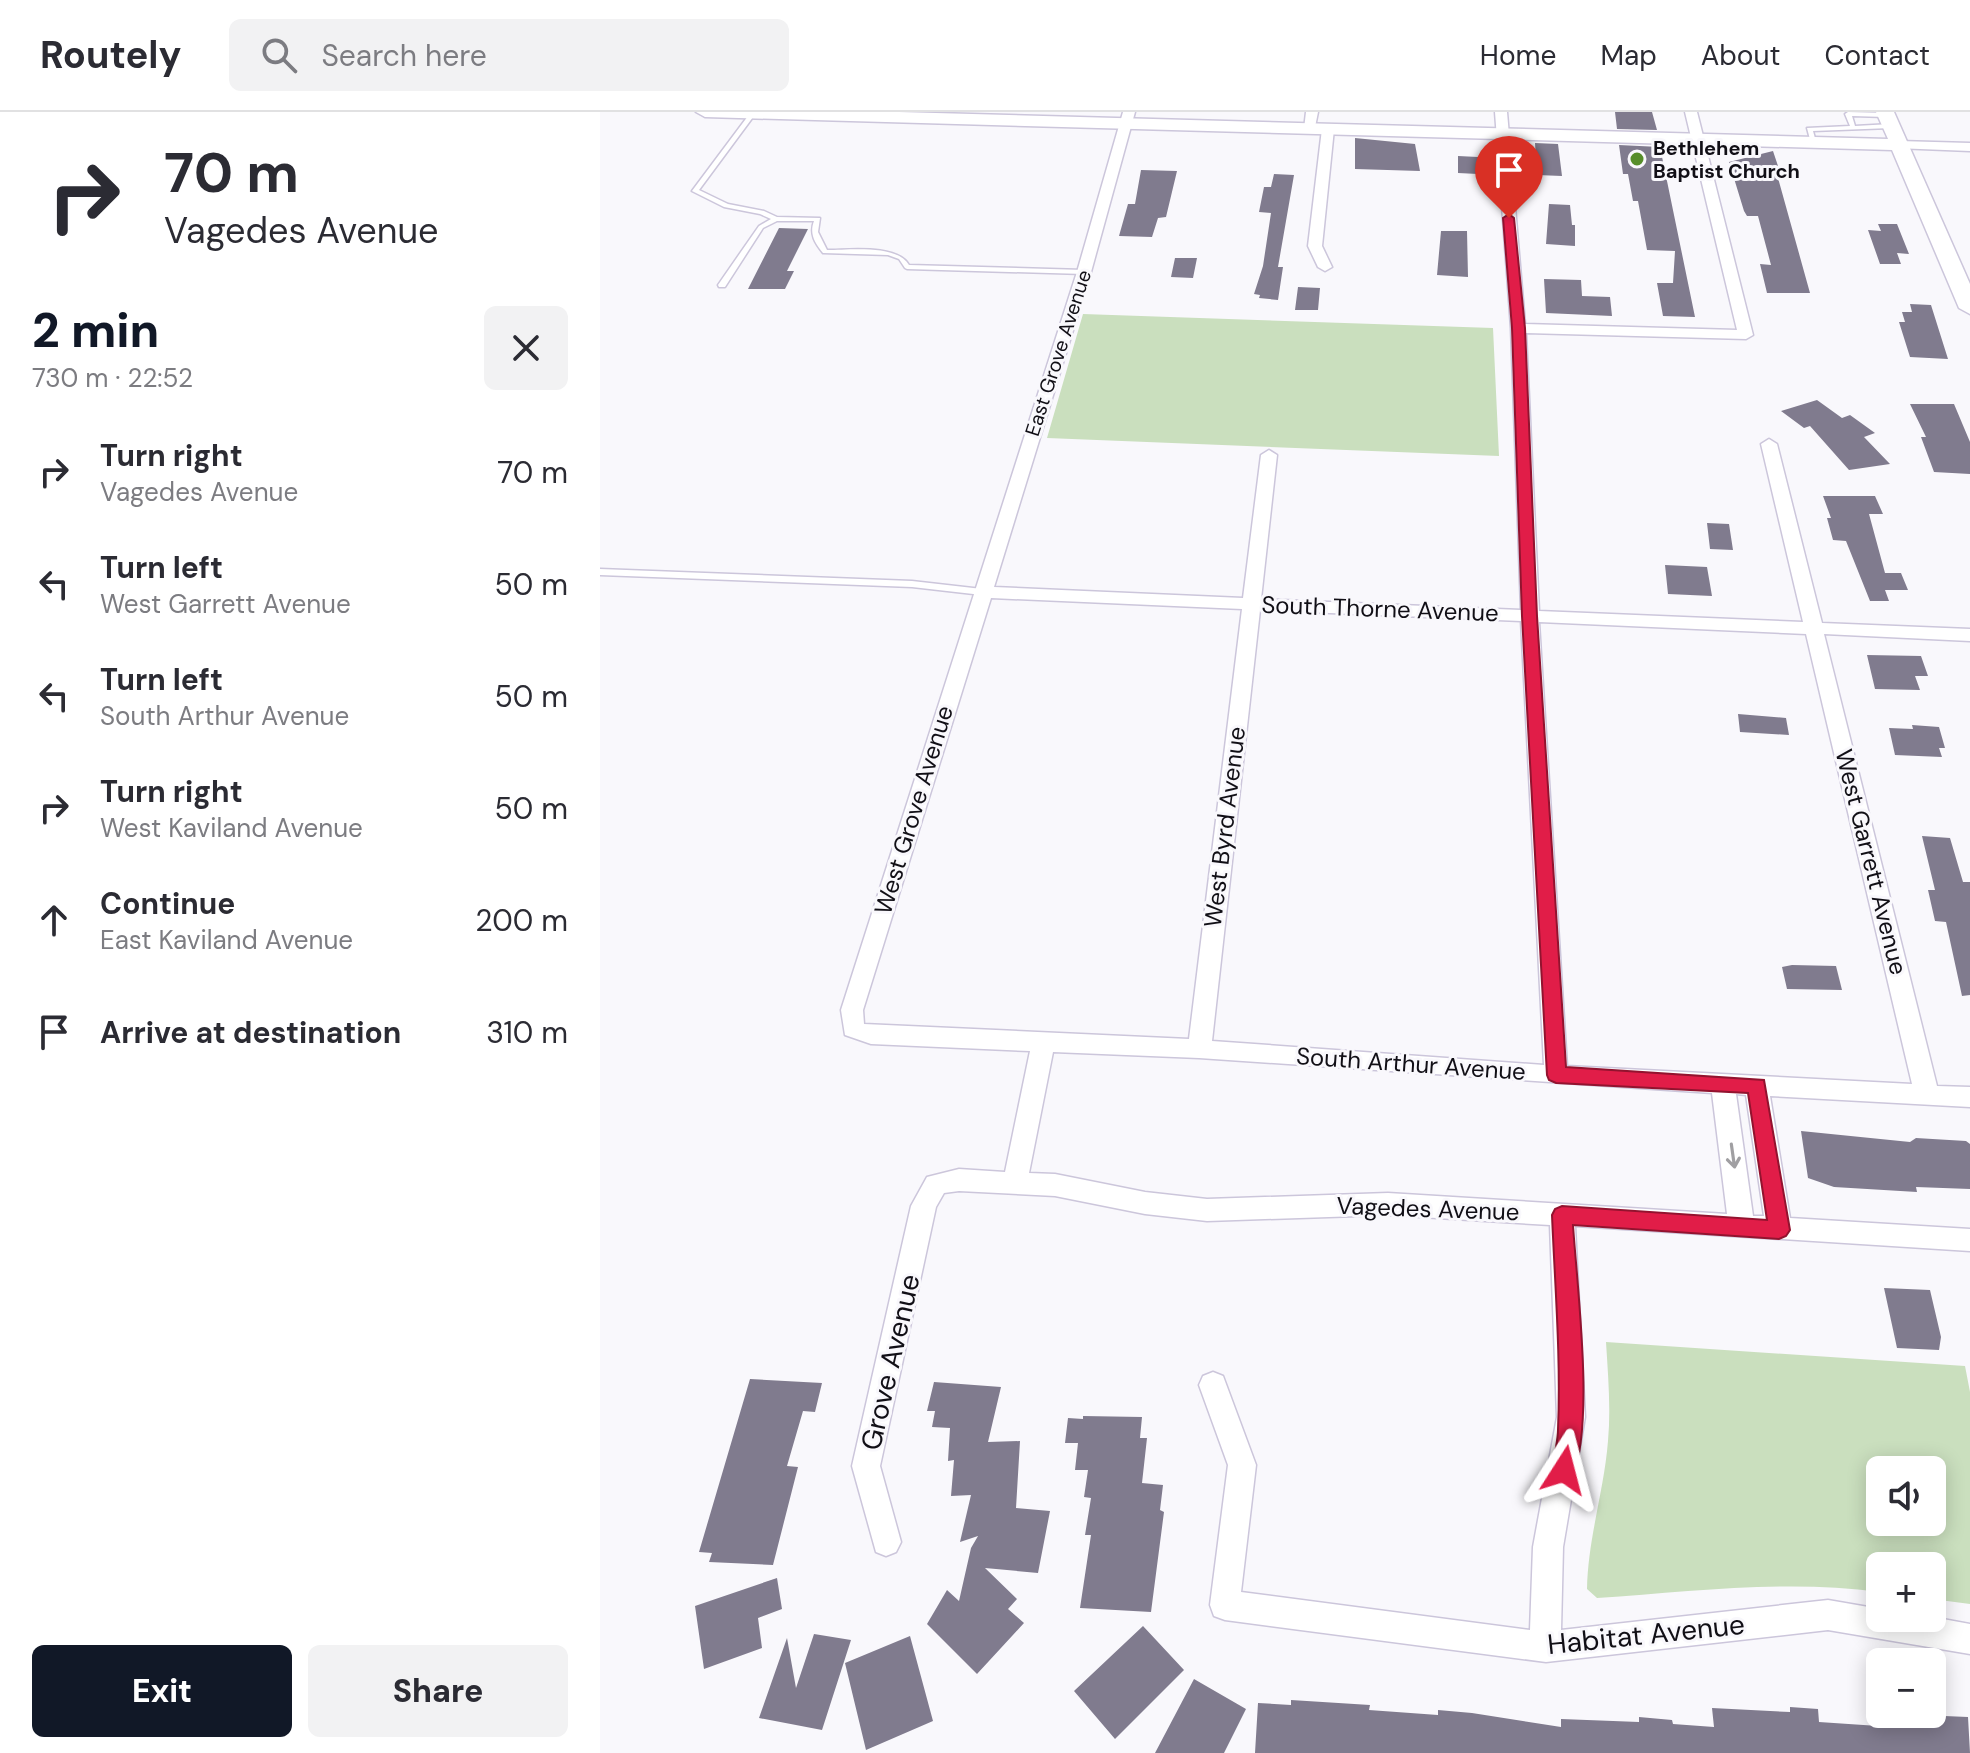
<!DOCTYPE html>
<html lang="en">
<head>
<meta charset="utf-8">
<style>
	:root { --surface:#fff; --page:#f2f2f3; --text:#2b2b33; --muted:#7c7c81; --line:#e1e1e2; --accent:#111827 }
	body { margin:0; font-family:"DM Sans",sans-serif; background:var(--page); color:var(--text); height:100vh; display:flex; flex-direction:column; font-size:30px; white-space:nowrap }
	* { box-sizing:border-box; margin:0 }
	p { font-size:26px; color:var(--muted) }
	.icon { flex:none; width:44px; height:44px; fill:none; stroke:currentColor; stroke-width:2; stroke-linecap:round; stroke-linejoin:round }
	.map { position:relative; flex:1; overflow:hidden }
	.details { display:flex; flex-direction:column; background:var(--surface); width:600px }
	.details>* { flex:none }
	.top-card { background:#fff; color:var(--text); overflow:hidden }
	.buttons { position:absolute; left:1266px; top:1344px; display:grid; gap:16px }
	.buttons a { display:grid; place-items:center; width:80px; height:80px; border-radius:12px; background:var(--surface); box-shadow:0 4px 20px #0003; font-size:40px }
	.pin { position:absolute; display:grid; place-items:center; width:68px; height:68px; color:#fff; margin:-82px -34px; border-radius:50% 50% 50% 0; rotate:-45deg; box-shadow:0 0 8px #0007 }
	.pin .icon { rotate:45deg }
	.me { position:absolute; width:88px; margin:-44px; rotate:9deg; stroke-linejoin:round; filter:drop-shadow(0 0 6px #0008) }
	.turn { display:flex; align-items:center; gap:28px; height:168px; padding:0 32px; font-size:36px }
	.turn .icon { width:104px; height:104px; stroke-width:2.5 }
	.turn b { display:block; font-size:56px; line-height:68px }
	.round { display:grid; place-items:center; flex:none; width:84px; height:84px; border-radius:12px; background:var(--page) }
	.overview { display:flex; align-items:center; justify-content:space-between; height:136px; padding:0 32px }
	h1 { font-size:48px; font-weight:800; line-height:60px; color:var(--accent) }
	.action { display:flex; gap:16px; margin-top:auto; padding:16px 32px }
	.action a { flex:1; height:92px; border-radius:12px; background:var(--accent); color:#fff; font-size:32px; font-weight:800; line-height:92px; text-align:center }
	.action a+a { background:var(--page); color:var(--text) }
	ul { padding:0; list-style:none }
	li { display:flex; align-items:center; gap:24px; height:112px; padding:0 32px }
	li div { flex:1 }
	li b { display:block; font-size:30px }
	li em { font-style:normal }
	header { display:flex; align-items:center; gap:48px; box-sizing:border-box; height:112px; padding:0 40px; background:var(--surface); border-bottom:2px solid var(--line) }
	header strong { font-size:38px }
	nav { display:flex; gap:44px; margin-inline-start:auto; font-size:28px }
	.search { width:560px; height:72px; background:var(--page); display:flex; align-items:center; gap:20px; box-sizing:border-box; padding:0 28px; border-radius:12px; color:var(--muted); font-size:30px }
	main { display:flex; flex:1; min-height:0 }
	.map>svg:first-child { display:block }
	.green { fill:#cadfbe; fill-rule:evenodd }
	.building { fill:#807b8e }
	.lines { fill:none; stroke-linecap:round; stroke-linejoin:round }
	.lane-casing { stroke:#ccc6db; stroke-width:3 }
	.street-casing { stroke:#ccc6db; stroke-width:3 }
	.secondary-casing { stroke:#ccc6db; stroke-width:3 }
	.lane { fill:#fff; fill-rule:evenodd }
	.street { fill:#fff; fill-rule:evenodd }
	.secondary { fill:#fff; fill-rule:evenodd }
	.oneway { stroke:#a09fa2 }
	.route { fill:#e11d48; stroke:#92132f; stroke-width:2 }
	.poi-dot { fill:#578e2a; stroke:#f9f8fc; stroke-width:3 }
	.labels { text-anchor:middle; stroke-width:6; stroke-linejoin:round; paint-order:stroke }
	.far-poi-label { font-size:20px; font-weight:bold; fill:#110f16; stroke:#f9f8fc; text-anchor:start }
	.far-street-label { font-size:20px; fill:#110f16; stroke:#f9f8fc }
	.street-label { font-size:24px; fill:#110f16; stroke:#f9f8fc }
	.near-street-label { font-size:28px; fill:#110f16; stroke:#f9f8fc }
</style>
</head>
<body>
<header>
<strong>Routely</strong>
<div class="search"><svg class="icon" aria-label="search" viewBox="0 0 24 24"><circle cx="10" cy="10" r="6"/><path d="M15 15l6 6"/></svg>Search here</div>
<nav><a>Home</a><a>Map</a><a>About</a><a>Contact</a></nav>
</header>
<main>
<section class="details">
<div class="top-card">
<div class="turn"><svg class="icon" aria-label="right" viewBox="0 0 24 24"><path d="M7 20v-9h11M14 6l5 5-5 5"/></svg><div><b>70 m</b>Vagedes Avenue</div></div>
</div>
<div class="overview"><div><h1>2 min</h1><p>730 m · 22:52</p></div><a class="round"><svg class="icon" aria-label="close" viewBox="0 0 24 24"><path d="M6 6l12 12M18 6L6 18"/></svg></a></div>
<ul>
<li><svg class="icon" aria-label="right" viewBox="0 0 24 24"><path d="M7 20v-9h11M14 6l5 5-5 5"/></svg><div><b>Turn right</b><p>Vagedes Avenue</p></div><em>70 m</em></li>
<li><svg class="icon" aria-label="left" viewBox="0 0 24 24"><path d="M17 20v-9H6M10 6l-5 5 5 5"/></svg><div><b>Turn left</b><p>West Garrett Avenue</p></div><em>50 m</em></li>
<li><svg class="icon" aria-label="left" viewBox="0 0 24 24"><path d="M17 20v-9H6M10 6l-5 5 5 5"/></svg><div><b>Turn left</b><p>South Arthur Avenue</p></div><em>50 m</em></li>
<li><svg class="icon" aria-label="right" viewBox="0 0 24 24"><path d="M7 20v-9h11M14 6l5 5-5 5"/></svg><div><b>Turn right</b><p>West Kaviland Avenue</p></div><em>50 m</em></li>
<li><svg class="icon" aria-label="ahead" viewBox="0 0 24 24"><path d="M12 20V5M6 11l6-6 6 6"/></svg><div><b>Continue</b><p>East Kaviland Avenue</p></div><em>200 m</em></li>
<li><svg class="icon" aria-label="arrive" viewBox="0 0 24 24"><path d="M6 21V4h12l-3 4 3 4H6"/></svg><div><b>Arrive at destination</b></div><em>310 m</em></li>
</ul>
<div class="action"><a>Exit</a><a>Share</a></div>
</section>
<div class="map">
<svg width="1370" height="1641" viewBox="0 0 1370 1641">
	<rect width="100%" height="100%" fill="#f9f8fc"/>
	<path class="green" d="M483 202 893 216 899 344 447 326Z
		M1006 1230 1365 1254 1370 1280V1492L1332 1487V1454H1280V1480C1186 1467 1090 1480 997 1486L987 1477C988 1426 1004 1379 1008 1329 1011 1296 1008 1263 1006 1230ZM1332 1358V1410H1280V1358Z"/>
	<path class="building" d="M1015 0H1052L1057 18 1017 17Z
		M755 26 815 32 820 59 755 57Z
		M935 31 958 32 962 64 937 63Z
		M1019 33 1060 35 1095 205 1063 204 1057 171H1073L1075 139 1047 138 1038 89H1033L1028 62H1023Z
		M1173 39 1182 66H1178L1210 181H1167L1160 152 1171 153 1158 104H1147L1144 99 1129 50Z
		M858 44 878 45V62L858 61Z
		M541 58 577 59 566 105 558 106 552 125 519 124 528 92H535Z
		M674 62 694 63 678 155H683L678 188 659 186 660 183 654 182 663 154 671 101 659 100 664 75H671Z
		M949 92 970 93 972 113H975V134L946 132Z
		M1278 112H1297L1309 142 1297 141 1301 152H1280L1268 118 1281 119Z
		M179 116 208 117 187 159H194L185 177H148Z
		M841 119H867L868 165 837 163Z
		M575 146H597L593 166 571 165Z
		M944 167 981 168 982 184 1010 185 1012 204 946 201Z
		M698 175 720 176 718 198H695Z
		M1310 192 1331 193 1348 247 1310 245 1299 210H1305L1302 200H1312Z
		M1217 288 1242 306 1250 303 1275 321 1264 325 1290 352 1249 358 1210 314 1204 316 1181 299Z
		M1310 292H1354L1370 330V362L1334 360 1321 325H1326Z
		M1223 384H1275L1283 402H1269L1285 461H1301L1308 478H1285L1289 489H1270L1246 429 1233 428 1227 406H1231Z
		M1107 411 1129 412 1133 438 1110 437Z
		M1065 453 1107 455 1112 484 1068 482Z
		M1267 543 1321 544 1328 564H1315L1320 578 1275 577Z
		M1138 602 1186 606 1189 623 1140 620Z
		M1312 613 1339 615 1345 636H1339L1342 645 1295 643 1289 616 1313 617Z
		M1322 724 1350 726 1363 770H1370V883L1362 884 1346 810 1335 809 1328 778H1335Z
		M1192 853 1236 854 1242 878 1187 877 1182 855Z
		M1201 1019 1310 1030 1316 1026 1366 1029 1370 1032V1077L1316 1075 1317 1080 1234 1075 1208 1066Z
		M1284 1176 1330 1178 1341 1225 1339 1238 1297 1236Z
		M150 1267 222 1271 215 1300 203 1299 187 1354 198 1355 173 1453 109 1450 112 1441 99 1440Z
		M334 1270 401 1275 388 1330 420 1329 416 1396 450 1399 438 1461 385 1456 417 1487 408 1497 424 1511 377 1562 327 1512 347 1478 359 1489 371 1436 378 1424 360 1430 371 1383 351 1384 354 1348 348 1349 350 1316 332 1315 335 1299H327Z
		M483 1304 542 1305 540 1326H547L542 1371 563 1373 560 1398 564 1400 551 1500 480 1496 491 1423H485L491 1386 484 1385 488 1358H475L478 1331H465L468 1306 483 1307Z
		M177 1466 182 1497 158 1506 162 1536 104 1557 95 1494Z
		M543 1514 584 1558 515 1627 474 1579Z
		M214 1522 251 1528 222 1618 159 1606 187 1526 196 1576Z
		M310 1524 333 1609 266 1638 245 1551Z
		M594 1567 646 1597 624 1641H555Z
		M691 1588 770 1593 769 1598 838 1603V1598L872 1601 961 1615V1607L1039 1610V1605L1072 1608 1073 1612 1114 1615 1112 1596 1190 1600V1595L1218 1597 1219 1610 1293 1615 1296 1602 1368 1605 1370 1641H655L658 1591 691 1593Z"/>
	<g class="lines">
		<g class="lane-casing">
			<path id="lane" d="M151 0 156 1 99 78 128 92 164 99 177 105 220 106 218 120 227 138C250 138 297 132 309 153L484 158 488 160 484 162 307 157 305 156 299 147 288 143 223 141C215 131 209 122 214 109H177L163 116 125 175H119L118 173 159 114 171 107 160 102 124 95 92 79Z
				M1248 0 1286 1 1289 3 1286 5 1252 4 1255 14 1291 12 1294 14 1291 16 1213 19 1216 30 1211 31 1207 16 1250 14 1245 2Z
				M0 457 312 469 382 477 386 480 382 483 312 475 0 463Z"/>
		</g>
		<g class="street-casing">
			<path id="street" d="M523 0H535L491 160 394 475 643 486 661 343 669 338 677 343 661 487 921 498 911 216 895 0H907L925 212 1137 218 1085 0H1097L1153 223 1146 227 926 221 939 499 1203 510 1161 332 1169 327 1177 332 1222 511 1370 517V529L1224 522 1337 974 1370 975V995L1170 984 1190 1106 1370 1117V1139L975 1114 985 1305 963 1435 961 1518 1228 1488 1280 1497V1506L1332 1505 1370 1512V1542L1228 1518 946 1550 625 1508 614 1504 610 1493 628 1353 599 1273 603 1264 613 1260 623 1264 656 1353 641 1480 930 1518 933 1435 957 1305 950 1113 788 1103 607 1109 545 1102 455 1084 359 1079 344 1081 336 1095 280 1354 301 1430 296 1440 286 1444 276 1440 252 1354 311 1094 327 1065 359 1057 405 1060 430 939 271 932 245 923 241 898 477 160ZM391 486 642 497 589 927 264 912 263 898ZM660 498 921 509 944 953 612 929ZM939 510 1206 522 1312 972 967 954ZM453 940 599 946 1112 981 1127 1102 788 1081 607 1087 545 1080 455 1062 429 1061ZM1136 982 1146 983 1164 1104H1153Z
				M706 0H718L714 20 704 17Z
				M728 13 734 17 722 134 732 155 725 159 718 155 708 134 722 17Z
				M1299 29 1370 31V39L1295 36V30Z"/>
		</g>
		<g class="secondary-casing">
			<path id="secondary" d="M96 0H299L1288 27 1276 0H1294L1370 172V202L1359 196 1292 38 105 5Z"/>
		</g>
		<use href="#lane" class="lane"/>
		<use href="#street" class="street"/>
		<use href="#secondary" class="secondary"/>
	</g>
	<defs><path id="oneway-shaft" d="M-6 0H5M1.5-3L5.5 0L1.5 3" fill="none" stroke-width="1.6" stroke-linecap="round" stroke-linejoin="round" transform="scale(2)"/></defs>
	<use class="oneway" href="#oneway-shaft" transform="translate(1133 1044) rotate(82)"/>
	<path class="route" d="M909 102 914 106 925 216 937 504 966 955 1164 968 1190 1118 1186 1124 1179 1127 973 1113C977 1175 995 1313 972 1366L964 1369 956 1366C950 1352 958 1333 958 1318 961 1246 955 1175 952 1103L955 1097 962 1094 1167 1108 1148 981 956 971 949 968 947 963 922 504 912 216 903 106Z"/>
	<circle class="poi-dot" cx="1037" cy="47" r="8"/>
	<g class="labels">
		<g class="far-poi-label">
			<text x="1053" y="43">Bethlehem<tspan x="1053" dy="23">Baptist Church</tspan></text>
		</g>
		<g class="far-street-label">
			<text transform="translate(458 241) rotate(-72)" y="7">East Grove Avenue</text>
		</g>
		<g class="street-label">
			<text transform="translate(780 497) rotate(2)" y="8">South Thorne Avenue</text>
			<text transform="translate(314 698) rotate(-73)" y="8">West Grove Avenue</text>
			<text transform="translate(625 715) rotate(-83)" y="8">West Byrd Avenue</text>
			<text transform="translate(1271 750) rotate(76)" y="8">West Garrett Avenue</text>
			<text transform="translate(811 952) rotate(4)" y="8">South Arthur Avenue</text>
			<text transform="translate(828 1097) rotate(2)" y="8">Vagedes Avenue</text>
		</g>
		<g class="near-street-label">
			<text transform="translate(290 1250) rotate(-77)" y="10">Grove Avenue</text>
			<text transform="translate(1046 1522) rotate(-6)" y="10">Habitat Avenue</text>
		</g>
	</g>
</svg>
<div class="buttons">
<a><svg class="icon" aria-label="sound" viewBox="0 0 24 24"><path d="M4 9h4l5-4v14l-5-4H4zM17 9q2 3 0 6"/></svg></a>
<a>+</a>
<a>−</a>
</div>
<div class="pin" style="left:909px;top:106px;background:#d93025"><svg class="icon" aria-label="arrive" viewBox="0 0 24 24"><path d="M6 21V4h12l-3 4 3 4H6"/></svg></div>
<svg class="me" style="left:964px;top:1358px" viewBox="-20 -20 40 40"><path d="M0-17L14 15 0 8-14 15z" fill="#e11d48" stroke="#fff" stroke-width="4"/></svg>
</div>
</main>
</body>
</html>
